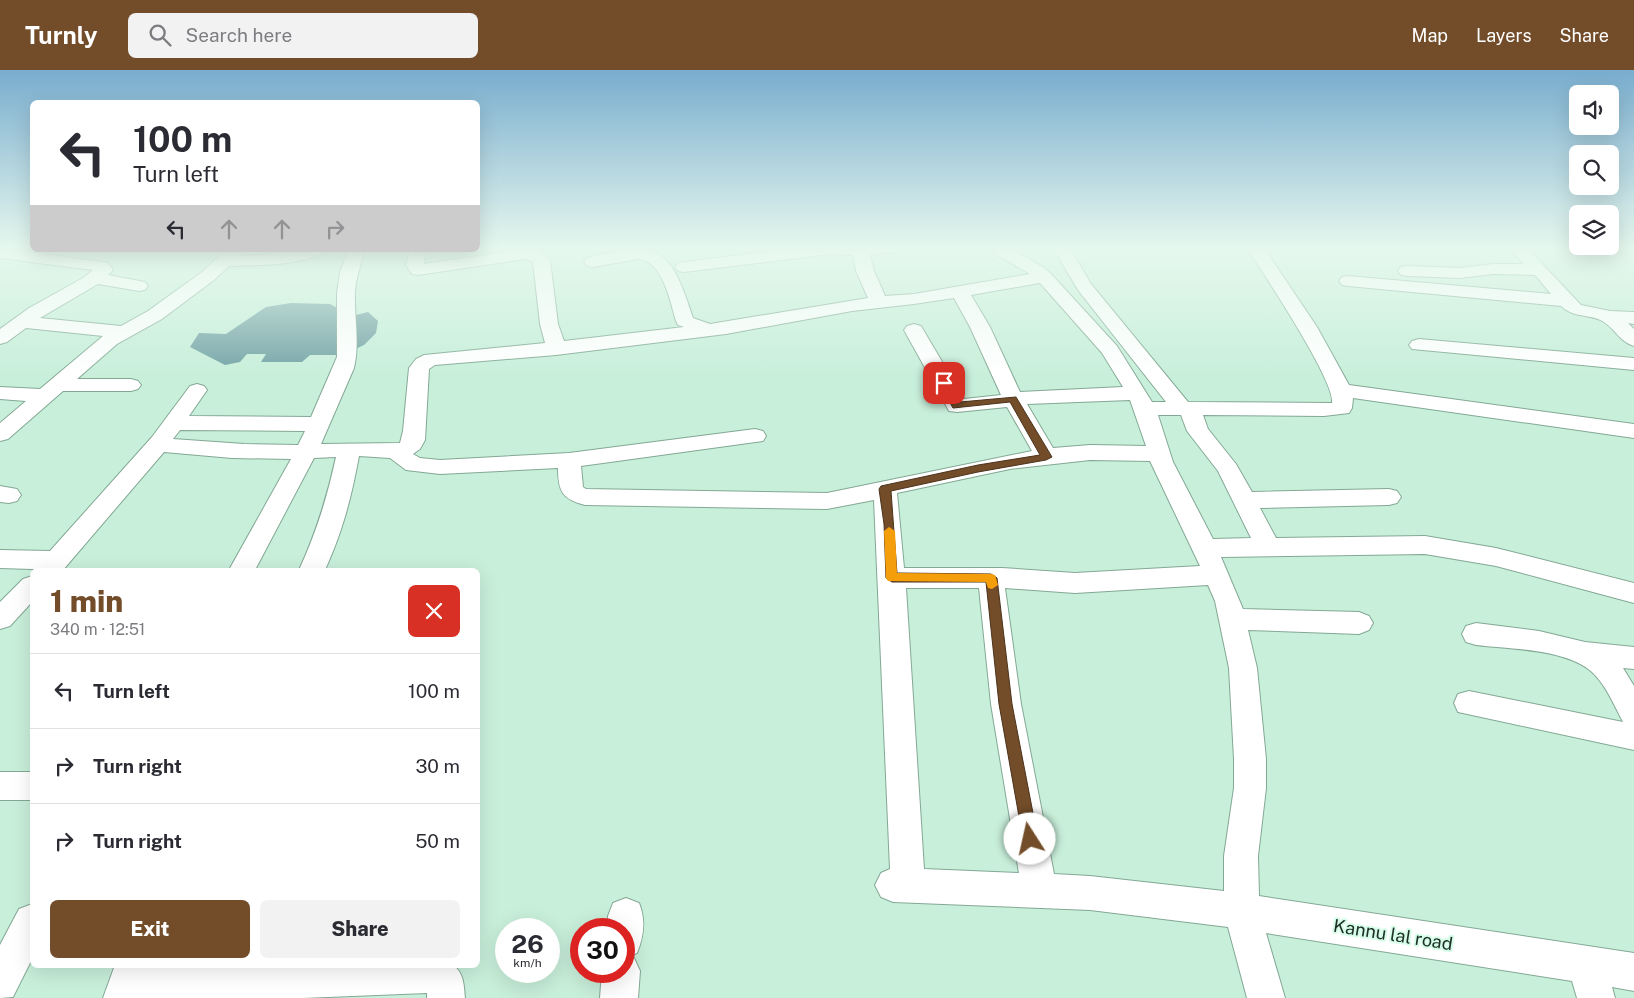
<!DOCTYPE html>
<html lang="en">
<head>
<meta charset="utf-8">
<style>
	:root { --surface:#fff; --page:#f2f2f3; --text:#2b2b33; --muted:#7c7c81; --line:#e1e1e2; --accent:#734d2a }
	body { margin:0; font-family:"Public Sans",sans-serif; background:var(--page); color:var(--text); height:100vh; display:flex; flex-direction:column; font-size:19px; white-space:nowrap }
	* { box-sizing:border-box; margin:0 }
	p { font-size:16px; color:var(--muted) }
	.icon { flex:none; width:28px; height:28px; fill:none; stroke:currentColor; stroke-width:2; stroke-linecap:round; stroke-linejoin:round }
	.map { position:relative; flex:1; overflow:hidden }
	.details { position:absolute; left:30px; top:498px; width:450px; height:400px; display:flex; flex-direction:column; background:var(--surface); border-radius:8px; box-shadow:0 5px 20px #0002 }
	.details>* { flex:none }
	.top-card { position:absolute; left:30px; top:30px; width:450px; height:152px; border-radius:8px; box-shadow:0 5px 20px #0002; background:#fff; color:var(--text); overflow:hidden }
	.buttons { position:absolute; left:1569px; top:15px; display:grid; gap:10px }
	.buttons a { display:grid; place-items:center; width:50px; height:50px; border-radius:8px; background:var(--surface); box-shadow:0 5px 20px #0002; font-size:25px }
	.speed { position:absolute; left:495px; top:848px; display:flex; gap:10px; font-size:25px; font-weight:700; text-align:center }
	.speed>* { display:grid; place-content:center; width:65px; height:65px; border-radius:50%; background:var(--surface); box-shadow:0 5px 20px #0002; line-height:1 }
	.speed small { font-size:12px; font-weight:400 }
	.speed .limit { border:8px solid #d22; background:#fff; color:#111 }
	.pin { position:absolute; display:grid; place-items:center; width:42px; height:42px; color:#fff; margin:-21px; border-radius:10px; box-shadow:0 2px 8px #0006 }
	.me { position:absolute; width:55px; margin:-28px; rotate:350deg; stroke-linejoin:round; filter:drop-shadow(0 0 4px #0008) }
	.turn { display:flex; align-items:center; gap:18px; height:105px; padding:0 20px; font-size:22px }
	.turn .icon { width:65px; height:65px; stroke-width:2.5 }
	.turn b { display:block; font-size:35px; line-height:42px }
	.lanes { display:flex; align-items:center; height:48px; padding:0 20px; background:#0003; justify-content:center; gap:25px; direction:ltr }
	.lanes .off { opacity:.35 }
	.round { display:grid; place-items:center; flex:none; width:52px; height:52px; border-radius:8px; background:var(--page) }
	.headline { display:flex; align-items:center; justify-content:space-between; height:85px; padding:0 20px }
	h1 { font-size:30px; font-weight:800; line-height:38px; color:var(--accent) }
	.button { display:flex; gap:10px; margin-top:auto; padding:10px 20px }
	.button a { flex:1; height:58px; border-radius:8px; background:var(--accent); color:#fff; font-size:20px; font-weight:800; line-height:58px; text-align:center }
	.button a+a { background:var(--page); color:var(--text) }
	ul { padding:0; list-style:none }
	li { display:flex; align-items:center; gap:15px; height:75px; padding:0 20px; border-top:1px solid var(--line) }
	li div { flex:1 }
	li b { display:block; font-size:19px }
	li em { font-style:normal }
	header { display:flex; align-items:center; gap:30px; box-sizing:border-box; height:70px; padding:0 25px; background:var(--accent); color:#fff }
	header strong { font-size:24px }
	nav { display:flex; gap:28px; margin-inline-start:auto; font-size:18px }
	.search { width:350px; height:45px; background:var(--page); display:flex; align-items:center; gap:12px; box-sizing:border-box; padding:0 18px; border-radius:8px; color:var(--muted); font-size:19px }
	.map>svg:first-child { display:block }
	.water { fill:#74a3a6 }
	.lines { fill:none; stroke-linecap:round; stroke-linejoin:round }
	.minor-casing { stroke:#83a895; stroke-width:2 }
	.minor { fill:#fff; fill-rule:evenodd }
	.route { fill:#734d2a; stroke:#4b321b }
	.slow { fill:#f59e0b }
	.labels { text-anchor:middle; stroke-width:4; stroke-linejoin:round; paint-order:stroke }
	.near-street-label { font-size:18px; fill:#203028; stroke:#d5fde7 }
</style>
</head>
<body>
<header>
<strong>Turnly</strong>
<div class="search"><svg class="icon" aria-label="search" viewBox="0 0 24 24"><circle cx="10" cy="10" r="6"/><path d="M15 15l6 6"/></svg>Search here</div>
<nav><a>Map</a><a>Layers</a><a>Share</a></nav>
</header>
<div class="map">
<svg width="1634" height="928" viewBox="0 0 1634 928">
	<rect width="100%" height="100%" fill="#c8efda"/>
	<path class="water" d="M291 233 330 234 352 246 368 242 378 251 376 263 364 275 343 285H310L302 292H261L266 284H247L240 292 225 295 190 277 199 263 226 264 266 237Z"/>
	<g class="lines">
		<g class="minor-casing">
			<path id="minor" d="M0 178 102 192 108 193 113 200 108 205 145 212 148 216 145 220 139 221 98 214 40 248 121 256 148 241 202 202 226 180H244L240 186C268 185 296 180 324 180L322 184C292 196 261 195 229 196L214 210 162 249 117 274 77 309H131L138 311 141 315 138 319 131 321H63L8 369 0 371V353L26 331 0 329V317L40 319 103 266 26 258 7 272 0 274V259L29 238 83 208 93 200 0 188Z
				M796 178H897L895 182 870 185 874 201 885 226 914 224 1030 204 992 182 990 178H1010L1043 197 1052 205 1117 276 1152 332H1166L1078 220 1053 178H1070L1091 214 1188 332 1332 333C1336 312 1262 201 1247 178H1264L1317 257 1349 315 1634 354V368L1353 328 1352 338 1349 343 1324 346 1203 345 1208 359 1236 394 1252 422 1389 419 1397 421 1401 427 1397 433 1389 435 1260 438 1276 468 1425 466 1496 478 1634 513V533L1496 496 1425 484 1221 487 1243 539 1359 542 1369 546 1373 553 1369 560 1359 564 1248 560 1257 598 1266 689V718L1258 786 1259 826 1634 883V921L1612 917 1615 928H1577L1572 911 1266 863 1285 928H1247L1228 857 1090 840 893 832 881 827 875 815 881 803 890 799 874 430 827 439 585 435C562 429 558 421 558 398L440 404 406 400 390 388 359 386C351 429 343 460 325 500H299C317 461 327 428 336 387L314 388 255 500H229L291 389 232 388 164 382 63 500 0 498V480L50 481 152 367 190 316 197 314 204 316 207 320 189 346 311 347 337 287V223L340 202 349 180H365C361 194 356 207 355 222 354 248 360 273 354 298L321 374 400 373 403 361 409 298 416 289 424 285 545 273 540 254 533 192 525 189 418 205 412 204 406 195 410 180H426L424 194 525 179 538 180 550 190 558 254 564 271 684 257 678 255 676 251C670 231 663 191 638 189L593 197 587 196 584 192 587 188C659 170 670 176 693 248L710 254 868 228 856 201 853 185 831 184 684 202 678 201 675 197 678 193 684 192ZM1040 213 1102 283 1123 317 1020 322 990 257 971 225ZM954 228 970 257 1001 325 964 329 921 256 914 254 907 256 904 260 949 341 957 342 1007 337 1032 381 827 423 586 419 583 417 581 396 763 371 766 366 763 361 755 359 569 383 440 390 420 388 413 384 420 379 425 370 429 299 435 295 556 285 726 264 852 241 914 234ZM1130 330 1146 376 1090 375 1053 378 1027 334ZM1158 345H1181L1187 361 1218 401 1251 468 1213 469 1173 392ZM180 360 305 361 298 375 244 374 173 369ZM1090 390 1150 391 1200 496 1075 503 1002 498H904L897 423 1010 399ZM1208 515 1215 531 1229 598 1234 689V718L1224 786V821L1090 806 1054 804 1021 634 1005 518 1075 523ZM906 518H979L991 634 1019 803 924 799Z
				M1509 178H1527L1581 235 1610 241 1634 242V254L1628 253 1634 259V276C1620 272 1615 259 1604 252 1590 243 1575 249 1561 236L1348 216 1342 215 1339 211 1342 207 1348 206 1551 224 1535 205 1493 204 1460 208 1407 206 1401 205 1398 201 1401 197 1407 196 1460 198 1493 194H1524Z
				M1419 269 1634 288V300L1412 279 1409 275 1412 271Z
				M0 416 17 419 21 425 17 431 9 433 0 432Z
				M32 506V532L10 556 0 559V532L23 509Z
				M1476 553 1539 561 1585 572 1634 577V599L1623 598 1634 616V680L1458 642 1454 633 1458 624 1469 621 1623 652C1614 635 1606 615 1592 602 1566 579 1510 579 1476 575L1466 572 1462 564 1466 556Z
				M0 702H32V730H0Z
				M626 828 639 833C646 850 644 866 637 883L630 886 634 888 640 901 638 928H600L602 901H624V859H607L608 846 613 833Z
				M32 834V889L13 927 0 928V875L19 839Z
				M115 895H453C464 903 464 916 465 928H427V923L303 928H103Z"/>
		</g>
		<use href="#minor" class="minor"/>
	</g>
	<linearGradient id="sky" x2="0" y2="1"><stop stop-color="#79adce"/><stop offset="0.58" stop-color="#e6f8ee"/><stop offset="1" stop-color="#e6f8ee" stop-opacity="0"/></linearGradient>
	<rect width="1634" height="308" fill="url(#sky)"/>
	<path class="route" d="M944 310 947 311 960 332 1016 327 1052 387 1046 390 978 402 891 421 897 503 991 504 997 508 1012 634 1038 769 1036 774 1030 776 1025 774 1023 769 999 634 986 512H892L886 508 884 454 879 419 881 416 978 395 1040 385 1010 332 953 338 939 313Z"/>
	<path class="slow" d="M889 457 895 461 897 503 991 504 995 505 998 515 992 519 988 518 986 512 888 511 886 508 884 461Z"/>
	<g class="labels">
		<g class="near-street-label">
			<text transform="translate(1393 865) rotate(9)" y="6">Kannu lal road</text>
		</g>
	</g>
</svg>
<div class="buttons">
<a><svg class="icon" aria-label="sound" viewBox="0 0 24 24"><path d="M4 9h4l5-4v14l-5-4H4zM17 9q2 3 0 6"/></svg></a>
<a><svg class="icon" aria-label="search" viewBox="0 0 24 24"><circle cx="10" cy="10" r="6"/><path d="M15 15l6 6"/></svg></a>
<a><svg class="icon" aria-label="layers" viewBox="0 0 24 24"><path d="M12 4l9 5-9 5-9-5zM3 14l9 5 9-5"/></svg></a>
</div>
<div class="speed"><div>26<small>km/h</small></div><div class="limit">30</div></div>
<div class="pin" style="left:944px;top:313px;background:#d93025"><svg class="icon" aria-label="arrive" viewBox="0 0 24 24"><path d="M6 21V4h12l-3 4 3 4H6"/></svg></div>
<svg class="me" style="left:1030px;top:769px" viewBox="-20 -20 40 40"><circle r="19" fill="#fff"/><path d="M0-13L10 11 0 6-10 11z" fill="#734d2a"/></svg>
<div class="top-card">
<div class="turn"><svg class="icon" aria-label="left" viewBox="0 0 24 24"><path d="M17 20v-9H6M10 6l-5 5 5 5"/></svg><div><b>100 m</b>Turn left</div></div>
<div class="lanes"><svg class="icon" aria-label="left" viewBox="0 0 24 24"><path d="M17 20v-9H6M10 6l-5 5 5 5"/></svg><svg class="icon off" aria-label="ahead" viewBox="0 0 24 24"><path d="M12 20V5M6 11l6-6 6 6"/></svg><svg class="icon off" aria-label="ahead" viewBox="0 0 24 24"><path d="M12 20V5M6 11l6-6 6 6"/></svg><svg class="icon off" aria-label="right" viewBox="0 0 24 24"><path d="M7 20v-9h11M14 6l5 5-5 5"/></svg></div>
</div>
<section class="details">
<div class="headline"><div><h1>1 min</h1><p>340 m · 12:51</p></div><a class="round" style="background:#d93025;color:#fff"><svg class="icon" aria-label="close" viewBox="0 0 24 24"><path d="M6 6l12 12M18 6L6 18"/></svg></a></div>
<ul>
<li><svg class="icon" aria-label="left" viewBox="0 0 24 24"><path d="M17 20v-9H6M10 6l-5 5 5 5"/></svg><div><b>Turn left</b></div><em>100 m</em></li>
<li><svg class="icon" aria-label="right" viewBox="0 0 24 24"><path d="M7 20v-9h11M14 6l5 5-5 5"/></svg><div><b>Turn right</b></div><em>30 m</em></li>
<li><svg class="icon" aria-label="right" viewBox="0 0 24 24"><path d="M7 20v-9h11M14 6l5 5-5 5"/></svg><div><b>Turn right</b></div><em>50 m</em></li>
</ul>
<div class="button"><a>Exit</a><a>Share</a></div>
</section>
</div>
</body>
</html>
